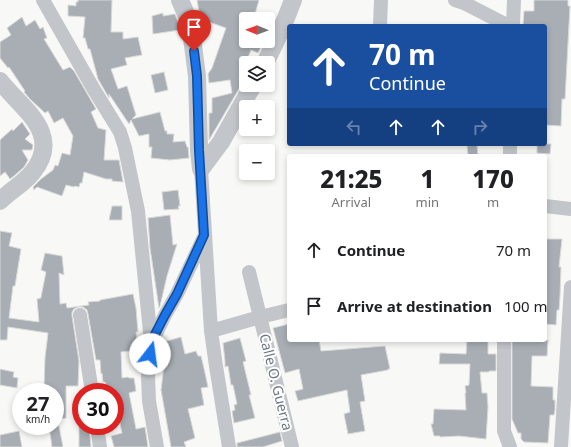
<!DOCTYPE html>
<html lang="en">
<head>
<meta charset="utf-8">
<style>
	:root { --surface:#fff; --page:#f2f2f2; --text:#202124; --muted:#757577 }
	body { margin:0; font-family:"Noto Sans",sans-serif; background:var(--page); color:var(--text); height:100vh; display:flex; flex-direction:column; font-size:15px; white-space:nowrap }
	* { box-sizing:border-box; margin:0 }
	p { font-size:13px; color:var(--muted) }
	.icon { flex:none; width:22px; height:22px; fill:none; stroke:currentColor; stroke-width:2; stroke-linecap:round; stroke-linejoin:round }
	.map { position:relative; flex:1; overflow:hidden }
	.side { position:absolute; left:287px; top:154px; width:260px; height:188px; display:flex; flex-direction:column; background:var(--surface); border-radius:4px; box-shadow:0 2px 6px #0003 }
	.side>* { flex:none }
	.hud { position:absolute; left:287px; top:24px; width:260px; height:122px; border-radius:4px; box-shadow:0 2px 6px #0003; background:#1a4fa0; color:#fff; overflow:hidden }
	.needle { width:26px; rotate:271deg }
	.tools { position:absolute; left:239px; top:12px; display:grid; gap:8px }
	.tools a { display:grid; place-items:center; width:36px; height:36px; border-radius:4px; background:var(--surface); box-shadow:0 2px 6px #0003; font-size:20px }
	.speed { position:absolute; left:12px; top:383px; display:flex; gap:8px; font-size:20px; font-weight:700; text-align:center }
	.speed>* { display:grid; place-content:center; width:52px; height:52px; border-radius:50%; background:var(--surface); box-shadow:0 2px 6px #0003; line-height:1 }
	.speed small { font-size:10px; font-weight:400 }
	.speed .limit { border:6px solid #d22; background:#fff; color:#111 }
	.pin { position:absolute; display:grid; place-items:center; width:34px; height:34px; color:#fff; margin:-41px -17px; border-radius:50% 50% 50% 0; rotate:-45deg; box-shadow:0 0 4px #0007 }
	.pin .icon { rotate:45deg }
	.me { position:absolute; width:44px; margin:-22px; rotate:15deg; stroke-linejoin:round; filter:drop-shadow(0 0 3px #0008) }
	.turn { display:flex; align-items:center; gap:14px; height:84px; padding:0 16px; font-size:18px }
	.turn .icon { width:52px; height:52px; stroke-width:2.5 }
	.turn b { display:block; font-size:28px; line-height:34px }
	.lanes { display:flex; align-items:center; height:38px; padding:0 16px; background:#0003; justify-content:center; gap:20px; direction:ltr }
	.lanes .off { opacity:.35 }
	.eta { display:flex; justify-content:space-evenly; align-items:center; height:68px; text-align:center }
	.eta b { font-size:24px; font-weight:800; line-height:28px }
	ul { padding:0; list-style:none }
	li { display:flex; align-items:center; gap:12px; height:56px; padding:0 16px }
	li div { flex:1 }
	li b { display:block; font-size:15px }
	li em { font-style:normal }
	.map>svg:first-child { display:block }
	.building { fill:#a8aeb4; stroke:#dadad8 }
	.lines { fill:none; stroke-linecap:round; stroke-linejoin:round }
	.minor { stroke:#c2c5c9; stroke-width:14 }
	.tertiary { stroke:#c2c5c9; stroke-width:18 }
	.route-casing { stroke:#114b97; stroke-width:10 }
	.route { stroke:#1a73e8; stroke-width:7 }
	.labels { text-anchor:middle; stroke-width:4; stroke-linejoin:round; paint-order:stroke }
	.street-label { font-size:14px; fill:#6b7683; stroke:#fff }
</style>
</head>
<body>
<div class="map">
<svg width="571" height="447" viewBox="0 0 571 447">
	<rect width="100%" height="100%" fill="#f8f8f6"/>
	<path class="building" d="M78 0H112L111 32H123V39L138 37 142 55 125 58 127 65 111 69 118 89 127 86 136 115 132 119 160 112 165 131H167V134H174L173 142 185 141 187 147H188L189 158 170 160 151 158 152 147H149V134L139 136 131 120 129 124 109 94V98L98 79 90 49H88L85 38H83L85 17 68 16V5L76 6V2H78Z
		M197 0H259L254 18 246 15V41H264L258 53 251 50 239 80 243 82 209 140V113H212V98L232 93 230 80 209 83 208 74 212 68 226 28 209 22 201 23Z
		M534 0H568V6H570L565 99H562L561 126 545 125V26H523L524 11H534Z
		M163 13V16L175 14 178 22 180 30 153 34 152 16Z
		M22 17 26 26 35 20 40 29 43 27 47 38 44 39 63 70 70 67 74 71 96 109 91 112 98 128 106 130 104 160H119L123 182 112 181V179H106L84 172 82 183H80L79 187 75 186 74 187 66 185 62 196 37 187 34 190 33 187 41 179 53 170 55 165 58 166 62 153 70 155 73 136 63 118 54 123 48 111 45 113 30 99 24 92 25 91 9 67 8 68 0 58V42L11 35 7 28Z
		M164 72 168 90 155 93 151 75Z
		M22 122 30 134 25 139 33 145 32 150H22L28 160 24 167 14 176 10 179 5 172 0 176V140L12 129 13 131Z
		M537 144H551L550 154 537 153Z
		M477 145 478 156 468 155 467 146Z
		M178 190 180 206H178L179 209 164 210 162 192Z
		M112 206H122V220H109Z
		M170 215 173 245 177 244 167 276 160 306 159 308 150 248 148 218Z
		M0 231 12 233 9 246 21 249 15 286H13L9 318 39 322 37 299 41 298V297L46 272 41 270 45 253 62 256 64 275 59 273 60 304 66 303 67 308 89 305 88 302 100 301V300L133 294 136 308 138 332H136L138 350 121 352 122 378 128 377 129 378H134L136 391 129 393 136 429 145 427 148 447H114L111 436 122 433 118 414H115V391L107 392 105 382H103L102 373 101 374 100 360H96L88 314 87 310 83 307H78L74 309 72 312V316L79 361 78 386H66V418L55 420V389L44 388 45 358 48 333 8 327 7 340H0Z
		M545 239H562L559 267H561L560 296 559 310H557L556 325 545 324Z
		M289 324V340H319L321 351 385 346 390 369H388V370L361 375 365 401 360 402 365 431 348 434 344 414 350 412 347 390 298 401 295 391 303 389 299 369 285 373 273 328Z
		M181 337 185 354 196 351 198 356H201L205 373 208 387 201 388 204 405 188 409 195 438 184 442 186 447H171L161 390 167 341Z
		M240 338 246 361 243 362 251 395H249L255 418 234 423 232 411 235 410 234 405 237 404 233 385H231L228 366 225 367V361L223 343Z
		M467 340H488V354H496V371H489V372H480L482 393H487L488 407 486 439 459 436 440 437V436H434L431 424H433L434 409 466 410 465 393H466L465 386 469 385 470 364H439L440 353 466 354Z
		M512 340H548L547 356H532L531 386 553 387V400H555V410L554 415H550L548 443 524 442 521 439V433H518L512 419Z
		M0 369 14 372 13 377 18 378 17 388 0 385Z
		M49 426H59L63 447H52Z
		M79 426H89L91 447H79Z
		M19 431 22 447H0V435Z
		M280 432 282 441 263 447H237V443Z"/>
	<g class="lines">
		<path class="minor" d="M43 0 93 88 120 132 125 148 138 211 151 342 148 376 149 401 157 447
			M455 0 464 3 509 26
			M380 26 381 0
			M513 26 514 0
			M510 156V144
			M201 169 211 331 216 366 229 447
			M545 206 571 209
			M249 272 292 447
			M80 315 92 392
			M211 331 260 317 289 310
			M504 340V431L510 447
			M152 342 165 315 177 294 204 237
			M97 426 100 447
			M561 447 571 287"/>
		<path class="tertiary" d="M180 0 188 19 192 38 197 76 199 150 201 169
			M265 63C276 42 285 22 293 0
			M0 81C22 109 64 134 32 173 23 184 10 191 0 201
			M201 169 221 142 253 85"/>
	</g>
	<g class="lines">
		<g class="route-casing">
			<path id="route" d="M150 354 151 342 165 315 177 294 204 235 199 150 197 76 194 51"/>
		</g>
		<use href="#route" class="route"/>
	</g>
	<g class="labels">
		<g class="street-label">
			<text transform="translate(276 382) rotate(76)" y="5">Calle O. Guerra</text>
		</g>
	</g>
</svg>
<div class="tools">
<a><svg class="needle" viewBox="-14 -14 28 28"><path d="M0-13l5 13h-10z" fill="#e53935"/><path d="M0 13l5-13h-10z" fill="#757577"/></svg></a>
<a><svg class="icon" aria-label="layers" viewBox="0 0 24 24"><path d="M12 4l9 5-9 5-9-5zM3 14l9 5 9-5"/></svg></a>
<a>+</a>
<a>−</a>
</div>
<div class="speed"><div>27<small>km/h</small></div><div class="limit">30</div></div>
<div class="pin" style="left:194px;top:51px;background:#d93025"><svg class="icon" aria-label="arrive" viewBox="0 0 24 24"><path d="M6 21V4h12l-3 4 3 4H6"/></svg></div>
<svg class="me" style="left:150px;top:354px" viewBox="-20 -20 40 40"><circle r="19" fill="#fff"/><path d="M0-13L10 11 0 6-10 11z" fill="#1a73e8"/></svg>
<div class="hud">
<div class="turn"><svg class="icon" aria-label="ahead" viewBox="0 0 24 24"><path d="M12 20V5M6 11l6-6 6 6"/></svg><div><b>70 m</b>Continue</div></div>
<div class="lanes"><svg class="icon off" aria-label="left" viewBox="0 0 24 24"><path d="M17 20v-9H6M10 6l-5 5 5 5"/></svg><svg class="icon" aria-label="ahead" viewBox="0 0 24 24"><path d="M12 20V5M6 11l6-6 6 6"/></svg><svg class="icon" aria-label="ahead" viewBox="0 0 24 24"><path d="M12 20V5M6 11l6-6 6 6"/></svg><svg class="icon off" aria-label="right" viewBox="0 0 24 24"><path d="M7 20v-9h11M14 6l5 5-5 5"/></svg></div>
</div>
<section class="side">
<div class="eta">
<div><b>21:25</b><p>Arrival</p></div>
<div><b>1</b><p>min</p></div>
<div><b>170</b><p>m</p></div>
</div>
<ul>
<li><svg class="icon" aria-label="ahead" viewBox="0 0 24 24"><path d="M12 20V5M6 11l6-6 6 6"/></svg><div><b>Continue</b></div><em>70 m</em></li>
<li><svg class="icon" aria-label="arrive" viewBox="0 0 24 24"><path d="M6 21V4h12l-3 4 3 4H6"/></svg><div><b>Arrive at destination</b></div><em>100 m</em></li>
</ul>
</section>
</div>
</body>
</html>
